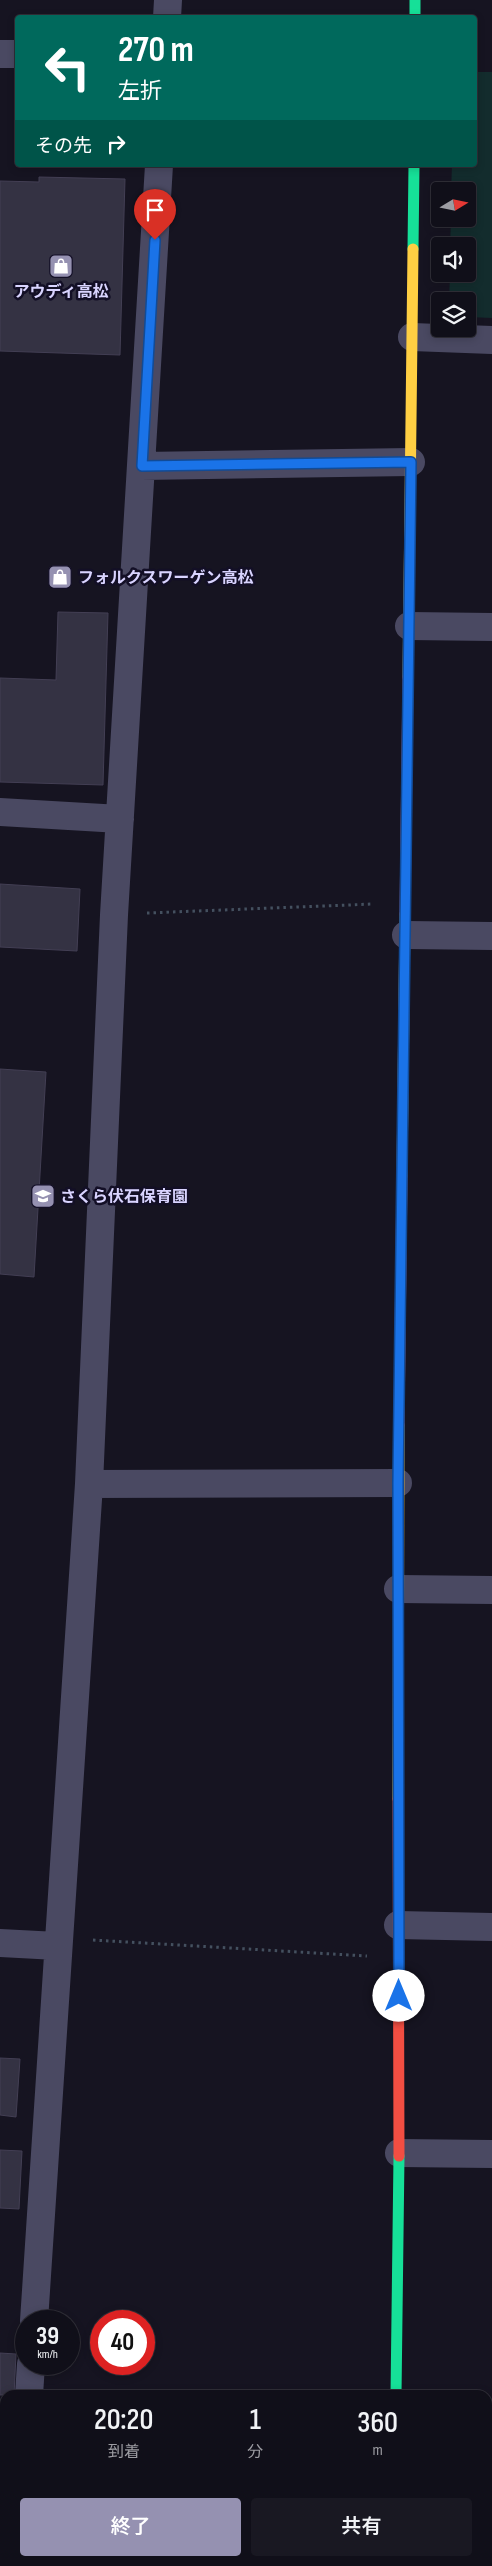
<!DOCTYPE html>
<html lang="ja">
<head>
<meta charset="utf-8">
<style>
	:root { --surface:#100f19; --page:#191822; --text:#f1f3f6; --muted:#9c9ca2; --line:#302f38; --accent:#9591b1 }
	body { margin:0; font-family:"Sofia Sans Condensed","Noto Sans JP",sans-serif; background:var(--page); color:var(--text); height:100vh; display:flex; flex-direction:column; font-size:19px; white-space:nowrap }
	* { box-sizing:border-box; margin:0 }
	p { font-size:16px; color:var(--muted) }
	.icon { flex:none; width:28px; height:28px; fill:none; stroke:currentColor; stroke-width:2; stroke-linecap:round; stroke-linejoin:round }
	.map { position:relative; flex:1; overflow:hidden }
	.panel { position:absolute; left:0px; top:2390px; width:492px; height:176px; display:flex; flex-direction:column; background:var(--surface); border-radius:15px 15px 0 0; box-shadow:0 2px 8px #0003,0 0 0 1px var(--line) }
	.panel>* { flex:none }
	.banner { position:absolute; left:15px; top:15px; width:462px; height:152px; border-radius:5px; box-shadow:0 2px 8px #0003,0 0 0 1px var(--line); background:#00695c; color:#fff; overflow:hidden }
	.needle { width:32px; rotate:80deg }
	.tools { position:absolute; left:431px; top:182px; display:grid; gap:10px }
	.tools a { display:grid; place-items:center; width:45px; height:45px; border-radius:5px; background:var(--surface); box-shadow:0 2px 8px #0003,0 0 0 1px var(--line); font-size:25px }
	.speed { position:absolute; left:15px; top:2310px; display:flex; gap:10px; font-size:25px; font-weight:700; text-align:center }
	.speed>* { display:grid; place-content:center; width:65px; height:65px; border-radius:50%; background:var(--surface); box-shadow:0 2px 8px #0003,0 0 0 1px var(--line); line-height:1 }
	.speed small { font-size:12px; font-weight:400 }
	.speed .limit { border:8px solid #d22; background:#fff; color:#111 }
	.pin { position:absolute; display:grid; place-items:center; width:42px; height:42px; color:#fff; margin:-51px -21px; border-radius:50% 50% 50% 0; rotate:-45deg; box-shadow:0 0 5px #0007 }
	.pin .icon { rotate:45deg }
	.me { position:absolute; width:55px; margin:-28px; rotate:0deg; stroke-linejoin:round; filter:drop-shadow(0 0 4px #0008) }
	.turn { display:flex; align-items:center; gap:18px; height:105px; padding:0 20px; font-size:22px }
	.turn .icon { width:65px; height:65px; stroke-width:2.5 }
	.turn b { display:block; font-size:35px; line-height:42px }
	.then { display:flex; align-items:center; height:48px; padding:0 20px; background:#0003; gap:10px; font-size:19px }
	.eta { display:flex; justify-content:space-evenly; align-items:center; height:85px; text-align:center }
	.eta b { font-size:30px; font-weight:600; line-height:35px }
	.action { display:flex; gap:10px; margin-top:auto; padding:10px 20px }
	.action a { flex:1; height:58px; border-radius:5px; background:var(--accent); color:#fff; font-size:20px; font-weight:600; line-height:58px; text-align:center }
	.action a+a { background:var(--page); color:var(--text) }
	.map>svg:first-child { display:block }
	.green { fill:#132c2d }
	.building { fill:#343243; stroke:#433f54 }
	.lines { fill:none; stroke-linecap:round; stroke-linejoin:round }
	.path { stroke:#44505f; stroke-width:3; stroke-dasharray:2.5 4; stroke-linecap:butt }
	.street { stroke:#4a4962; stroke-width:28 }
	.fast { stroke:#16e098; stroke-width:11 }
	.slow { stroke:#ffcf43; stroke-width:11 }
	.jam { stroke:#f24e42; stroke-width:11 }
	.route-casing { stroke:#114b97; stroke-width:12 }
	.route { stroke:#1a73e8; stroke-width:9 }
	.labels { text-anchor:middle; stroke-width:5; stroke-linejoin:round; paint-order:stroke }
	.poi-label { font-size:16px; font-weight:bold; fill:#d9d4ff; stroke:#130f26; text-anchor:start }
</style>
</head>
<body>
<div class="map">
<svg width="492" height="2566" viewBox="0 0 492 2566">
	<rect width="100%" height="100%" fill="#161421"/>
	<path class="green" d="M475 72H492V318L468 317V301H449L450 274H468V246H450L451 219H468V191H451L452 165H475Z"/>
	<path class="building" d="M39 177 125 179 120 355 0 351V181L39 182Z
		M58 612 108 613 103 785 0 782V678L56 680Z
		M0 884 80 889 77 951 0 947Z
		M0 1069 46 1072 34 1277 0 1274Z
		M0 2058 20 2059 16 2117 0 2115Z
		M0 2150 22 2151 19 2209 0 2208Z
		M0 2353 16 2354 14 2395H0Z"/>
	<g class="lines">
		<path class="path" d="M147 913 373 904
			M93 1940 367 1956"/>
		<path class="street" d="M167 18 168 0
			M0 54H18
			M412 337 492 340
			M142 466 411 462
			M409 626 492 627
			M0 812 120 819
			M406 935 492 936
			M89 1484 398 1483
			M398 1589 492 1590
			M398 1925 492 1927
			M0 1943 57 1946
			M399 2153 492 2154
			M34 2321 89 1484 114 915 159 165
			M29 2395 31 2364
			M0 2487 5 2486
			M488 2498H492"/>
		<path class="fast" d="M415 0V18
			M413 249 414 165
			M396 2395 399 2156"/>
		<path class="slow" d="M408 677 413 249
			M402 1176 405 914
			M398 1799 399 1425"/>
		<path class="jam" d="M405 914 408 677
			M399 1425 402 1176
			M398 1799 399 2156
			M394 2561V2566"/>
	</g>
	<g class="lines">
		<g class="route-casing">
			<path id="route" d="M155 240 142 466 411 462 398 1483 399 1996"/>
		</g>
		<use href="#route" class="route"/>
	</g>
	<defs>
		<g id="shop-square" transform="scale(1.25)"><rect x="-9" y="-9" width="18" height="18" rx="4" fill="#9591b1" stroke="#130f26"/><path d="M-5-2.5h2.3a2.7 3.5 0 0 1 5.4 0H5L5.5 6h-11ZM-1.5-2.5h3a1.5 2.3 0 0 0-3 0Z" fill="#fff"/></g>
		<g id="school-square" transform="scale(1.25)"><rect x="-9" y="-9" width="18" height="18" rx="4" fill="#9591b1" stroke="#130f26"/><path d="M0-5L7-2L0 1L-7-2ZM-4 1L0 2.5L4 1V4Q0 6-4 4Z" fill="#fff"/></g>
	</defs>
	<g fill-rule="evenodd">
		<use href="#shop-square" x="61" y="266"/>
		<use href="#shop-square" x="60" y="577"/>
		<use href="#school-square" x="43" y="1196"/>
	</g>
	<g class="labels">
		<g class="poi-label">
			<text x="61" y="297" text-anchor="middle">アウディ高松</text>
			<text x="78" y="583">フォルクスワーゲン高松</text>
			<text x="60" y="1202">さくら伏石保育園</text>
		</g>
	</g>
</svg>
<div class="tools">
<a><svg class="needle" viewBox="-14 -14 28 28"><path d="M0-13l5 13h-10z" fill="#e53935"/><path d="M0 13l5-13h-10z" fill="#9c9ca2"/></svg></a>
<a><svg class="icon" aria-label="sound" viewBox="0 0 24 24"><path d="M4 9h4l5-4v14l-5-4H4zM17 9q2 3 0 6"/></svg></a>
<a><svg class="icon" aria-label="layers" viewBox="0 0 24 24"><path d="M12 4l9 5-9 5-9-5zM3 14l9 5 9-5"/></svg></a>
</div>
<div class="speed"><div>39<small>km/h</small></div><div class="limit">40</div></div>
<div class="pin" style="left:155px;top:240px;background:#d93025"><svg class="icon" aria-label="arrive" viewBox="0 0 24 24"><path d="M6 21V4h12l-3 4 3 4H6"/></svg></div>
<svg class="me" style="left:399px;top:1996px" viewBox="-20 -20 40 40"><circle r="19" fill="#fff"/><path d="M0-13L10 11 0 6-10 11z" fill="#1a73e8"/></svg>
<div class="banner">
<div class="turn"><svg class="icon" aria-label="left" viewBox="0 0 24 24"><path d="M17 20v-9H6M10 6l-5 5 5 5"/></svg><div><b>270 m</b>左折</div></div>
<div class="then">その先<svg class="icon" aria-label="right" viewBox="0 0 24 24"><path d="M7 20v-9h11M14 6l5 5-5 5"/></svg></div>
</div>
<section class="panel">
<div class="eta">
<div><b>20:20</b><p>到着</p></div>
<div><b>1</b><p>分</p></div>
<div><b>360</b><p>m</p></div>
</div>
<div class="action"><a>終了</a><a>共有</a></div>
</section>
</div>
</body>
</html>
